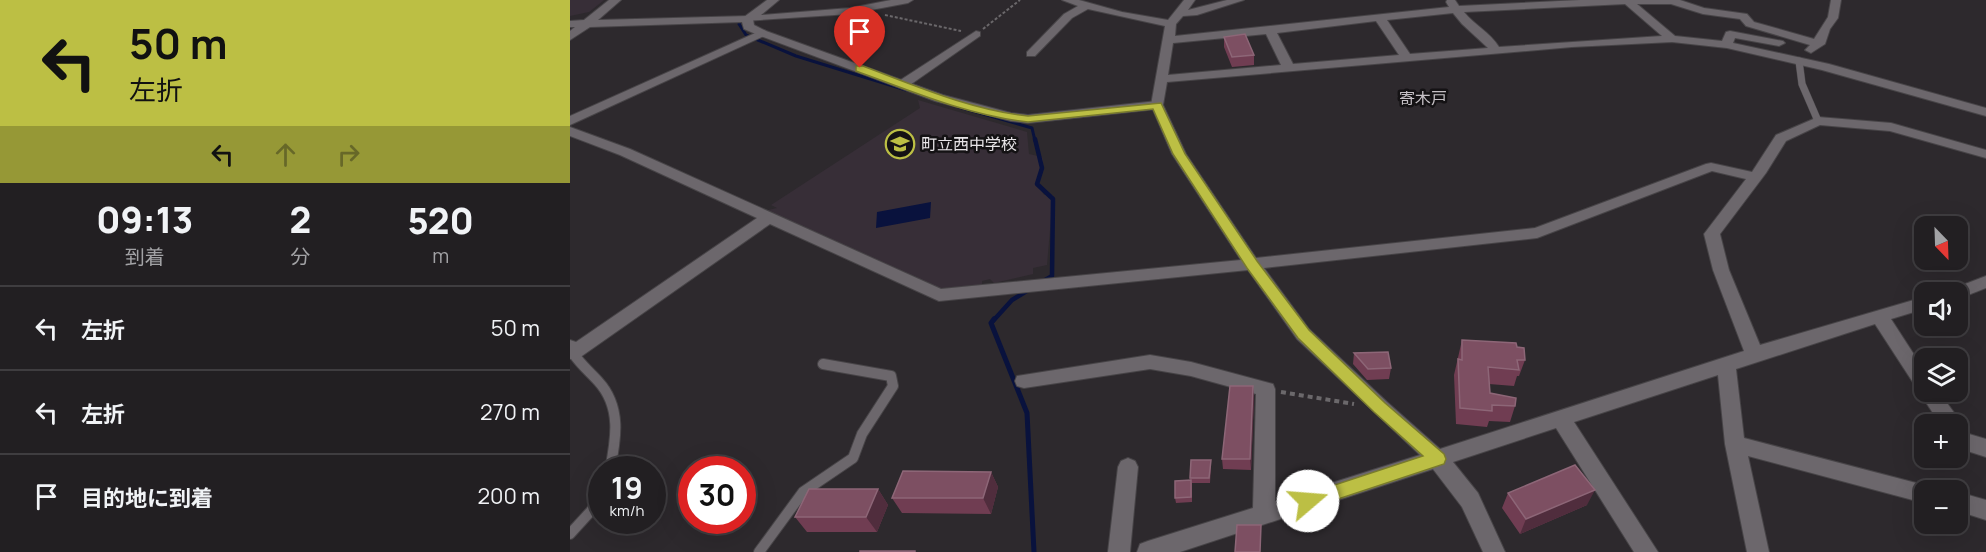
<!DOCTYPE html>
<html lang="ja">
<head>
<meta charset="utf-8">
<style>
	:root { --surface:#221f22; --page:#2a272a; --text:#f1f3f6; --muted:#a2a2a5; --line:#3f3d40 }
	body { margin:0; font-family:Manrope,"Noto Sans JP",sans-serif; background:var(--page); color:var(--text); height:100vh; display:flex; flex-direction:column; font-size:22px; white-space:nowrap }
	* { box-sizing:border-box; margin:0 }
	p { font-size:20px; color:var(--muted) }
	.icon { flex:none; width:33px; height:33px; fill:none; stroke:currentColor; stroke-width:2; stroke-linecap:round; stroke-linejoin:round }
	.map { position:relative; flex:1; overflow:hidden }
	.panel { display:flex; flex-direction:column; background:var(--surface); width:570px }
	.panel>* { flex:none }
	.top-card { background:#bcbf44; color:#111; overflow:hidden }
	.needle { width:39px; rotate:157deg }
	.tools { position:absolute; left:1344px; top:216px; display:grid; gap:12px }
	.tools a { display:grid; place-items:center; width:54px; height:54px; border-radius:12px; background:var(--surface); box-shadow:0 6px 24px #0002,0 0 0 2px var(--line); font-size:30px }
	.speed { position:absolute; left:18px; top:456px; display:flex; gap:12px; font-size:30px; font-weight:700; text-align:center }
	.speed>* { display:grid; place-content:center; width:78px; height:78px; border-radius:50%; background:var(--surface); box-shadow:0 6px 24px #0002,0 0 0 2px var(--line); line-height:1 }
	.speed small { font-size:15px; font-weight:400 }
	.speed .limit { border:9px solid #d22; background:#fff; color:#111 }
	.pin { position:absolute; display:grid; place-items:center; width:51px; height:51px; color:#fff; margin:-62px -26px; border-radius:50% 50% 50% 0; rotate:-45deg; box-shadow:0 0 6px #0007 }
	.pin .icon { rotate:45deg }
	.me { position:absolute; width:66px; margin:-33px; rotate:72deg; stroke-linejoin:round; filter:drop-shadow(0 0 4px #0008) }
	.turn { display:flex; align-items:center; gap:21px; height:126px; padding:0 30px; font-size:27px }
	.turn .icon { width:78px; height:78px; stroke-width:2.5 }
	.turn b { display:block; font-size:42px; line-height:51px }
	.lanes { display:flex; align-items:center; height:57px; padding:0 30px; background:#0003; justify-content:center; gap:30px; direction:ltr }
	.lanes .off { opacity:.35 }
	.eta { display:flex; justify-content:space-evenly; align-items:center; height:102px; text-align:center }
	.eta b { font-size:36px; font-weight:800; line-height:42px }
	ul { padding:0; list-style:none }
	li { display:flex; align-items:center; gap:18px; height:84px; padding:0 30px; border-top:2px solid var(--line) }
	li div { flex:1 }
	li b { display:block; font-size:22px }
	li em { font-style:normal }
	main { display:flex; flex:1; min-height:0 }
	.map>svg:first-child { display:block }
	.built { fill:#372e37 }
	.water { fill:#09123d }
	.lines { fill:none; stroke-linecap:round; stroke-linejoin:round }
	.stream-far2 { stroke:#09123d; stroke-width:3 }
	.stream-far1 { stroke:#09123d; stroke-width:4.5 }
	.stream { stroke:#09123d; stroke-width:5 }
	.service-far1-casing { stroke:#474447; stroke-width:8 }
	.service-casing { stroke:#474447; stroke-width:12 }
	.minor-casing { stroke:#474447; stroke-width:2 }
	.tertiary-casing { stroke:#474447; stroke-width:2 }
	.path-far1 { stroke:#6b686b; stroke-width:2; stroke-dasharray:3 2; stroke-linecap:butt }
	.path { stroke:#6b686b; stroke-width:4; stroke-dasharray:5 4; stroke-linecap:butt }
	.service-far1 { stroke:#6c676c; stroke-width:7 }
	.service { stroke:#6c676c; stroke-width:10 }
	.minor { fill:#6c676c; fill-rule:evenodd }
	.tertiary { fill:#6c676c; fill-rule:evenodd }
	.wall { fill:#703d52 }
	.shaded-wall { fill:#502d3d }
	.building { fill:#7d4f62; stroke:#8d6677; stroke-width:1.5 }
	.route { fill:#bcbf44; stroke:#7a7c2c; stroke-width:1.5 }
	.labels { text-anchor:middle; stroke-width:5; stroke-linejoin:round; paint-order:stroke }
	.far-quarter-label { font-size:16px; fill:#c5c0c5; stroke:#141214 }
	.poi-label { font-size:16px; fill:#e7e4e7; stroke:#141214; text-anchor:start }
</style>
</head>
<body>
<main>
<section class="panel">
<div class="top-card">
<div class="turn"><svg class="icon" aria-label="left" viewBox="0 0 24 24"><path d="M17 20v-9H6M10 6l-5 5 5 5"/></svg><div><b>50 m</b>左折</div></div>
<div class="lanes"><svg class="icon" aria-label="left" viewBox="0 0 24 24"><path d="M17 20v-9H6M10 6l-5 5 5 5"/></svg><svg class="icon off" aria-label="ahead" viewBox="0 0 24 24"><path d="M12 20V5M6 11l6-6 6 6"/></svg><svg class="icon off" aria-label="right" viewBox="0 0 24 24"><path d="M7 20v-9h11M14 6l5 5-5 5"/></svg></div>
</div>
<div class="eta">
<div><b>09:13</b><p>到着</p></div>
<div><b>2</b><p>分</p></div>
<div><b>520</b><p>m</p></div>
</div>
<ul>
<li><svg class="icon" aria-label="left" viewBox="0 0 24 24"><path d="M17 20v-9H6M10 6l-5 5 5 5"/></svg><div><b>左折</b></div><em>50 m</em></li>
<li><svg class="icon" aria-label="left" viewBox="0 0 24 24"><path d="M17 20v-9H6M10 6l-5 5 5 5"/></svg><div><b>左折</b></div><em>270 m</em></li>
<li><svg class="icon" aria-label="arrive" viewBox="0 0 24 24"><path d="M6 21V4h12l-3 4 3 4H6"/></svg><div><b>目的地に到着</b></div><em>200 m</em></li>
</ul>
</section>
<div class="map">
<svg width="1416" height="552" viewBox="0 0 1416 552">
	<rect width="100%" height="100%" fill="#2d292d"/>
	<path class="built" d="M0 0H34L19 12 0 16Z
		M348 100 457 132 459 154 472 157 473 160 467 183 474 195H483L477 265 463 268V274L424 283 420 279 412 281V285L368 290 194 211 207 208 201 205 350 108Z"/>
	<path class="water" d="M361 202 360 218 306 228 307 212Z"/>
	<g class="lines">
		<path class="stream-far2" d="M174 19 169 24 176 35 226 56 336 90
			M389 107 462 128 465 141"/>
		<path class="stream-far1" d="M465 139 472 168 467 184 483 199 482 276 472 282
			M423 321 442 300 460 289"/>
		<path class="stream" d="M424 319 421 323 457 413 464 552"/>
		<g class="service-far1-casing">
			<path id="service-far1" d="M1229 61 1232 84 1248 121"/>
		</g>
		<g class="service-casing">
			<path id="service" d="M3 353C10 364 19 371 28 381 52 407 46 439 40 470
				M0 534 21 511 32 494
				M189 552 233 492 283 458 292 434 323 386 321 376 253 364"/>
		</g>
		<g class="minor-casing">
			<path id="minor" d="M197 0H209L191 15 280 8 321 0H343L338 3 280 14 174 21V17Z
				M492 0H509L552 12 598 20 614 0H625L618 10 657 0H674L627 15 613 16 606 24 605 36 879 7 876 2 877 0H885L889 6 1010 0H1110L1134 8 1177 14 1184 22 1244 39 1258 17 1261 0H1271L1268 18 1260 29 1255 44 1241 53 1235 50 1240 45 1176 26 1170 19 1133 14 1101 4H1067L1105 36 1152 41 1156 32 1160 31 1213 41 1215 43 1209 46 1165 38 1163 43 1259 64 1416 108V116L1252 70 1157 48 1102 42 1002 47 597 82 593 105 616 154 686 258 965 228 1136 164 1141 163 1182 172 1206 135 1248 117 1321 123 1416 150V158L1320 131 1250 125 1216 141 1196 173 1150 234 1159 270 1190 345 1354 297V309L1321 319 1354 370V392H1369L1388 418 1390 426 1395 428 1399 434 1416 439V457L1388 448V424H1370L1305 324 1166 369 1174 438 1354 485 1362 487 1363 490H1354V503L1178 456 1199 552H1177L1155 444 1148 375 1004 422 1088 552H1064L986 428 883 462 908 493 935 552H913L892 507 863 469 610 552H567L570 544 578 541 683 508 686 394 621 376 580 369 454 388 447 386 445 381 447 376 580 355 621 362 703 384 705 389V501L850 455 727 339 678 270 369 301 200 224 9 358 0 359V340L6 342 187 218 50 155 0 136V127L60 149 371 289 671 260 602 154 581 105 595 26 518 9 502 18 465 56H457V52L494 14 508 6ZM1055 4 1092 36 929 47C920 32 904 25 894 12ZM883 13 892 24 918 48 840 54 817 20ZM806 21 829 55 723 64 707 33ZM696 34 711 65 598 75 603 43ZM1142 171 1176 179 1134 234 1143 270 1174 351 870 449 817 402 739 329 694 268 967 238Z
				M192 30 196 31V35L0 125V116Z
				M406 31 410 32V36L337 87H329L327 84 329 81Z
				M1416 276V288L1388 299V292H1380L1382 289Z
				M558 458 565 461 568 467 560 552H538L548 467 551 461Z
				M1388 492 1416 500V520L1388 511Z"/>
		</g>
		<g class="tertiary-casing">
			<path id="tertiary" d="M39 0H51L28 20 178 16 183 19 184 25 196 31 373 95 441 113 458 115 587 101 593 105 587 109 458 123 441 121 365 101 188 35 174 29 172 22 20 27 0 40V31L5 27H0V21L14 20Z"/>
		</g>
		<path class="path-far1" d="M315 15 391 31
			M413 29 450 0"/>
		<path class="path" d="M711 392 784 404"/>
		<use href="#service-far1" class="service-far1"/>
		<use href="#service" class="service"/>
		<use href="#minor" class="minor"/>
		<use href="#tertiary" class="tertiary"/>
	</g>
	<path class="wall" d="M654 37 684 55V65L662 67 654 47Z
		M892 340 947 347 955 360 949 376H947L944 386 919 384 920 393 945 406 940 422 919 421 917 427 886 424 884 375Z
		M784 353 821 368 819 379 797 380 783 364Z
		M684 397 681 470 653 469 652 459Z
		M641 460V465L640 483H622V502L606 503 605 498 620 480V478Z
		M421 472 428 487 421 514 332 513 322 498Z
		M308 489 318 505 307 532H237L225 517Z
		M938 493 1017 505 950 534 932 508Z"/>
	<path class="shaded-wall" d="M683 386 684 397 681 470 680 459Z
		M421 472 428 487 421 514 413 498Z
		M308 489 318 505 307 532 296 517Z
		M1025 490 1017 505 950 534 956 519Z"/>
	<path class="building" d="M675 34 684 55 662 57 654 37Z
		M892 340 946 343 947 347 954 348 955 360H947L949 370 918 367 920 393 946 398 945 406 922 405V411L890 408 888 359 892 360Z
		M818 352 821 368 798 369 784 353Z
		M660 386H683L680 459H652Z
		M621 460H641L639 478H620Z
		M1005 465 1025 490 956 519 938 493Z
		M333 471 421 472 413 498H322Z
		M621 480V497L605 498V481Z
		M239 489H308L296 517H225Z
		M667 525H691L690 552H665Z
		M290 551H345V552H290Z"/>
	<path class="route" d="M286 66H293C346 86 401 110 458 116L591 103 615 154 687 261 739 330 815 403 874 454 876 459 874 464 738 509 731 507 729 501 731 496 853 456 804 412 728 338 677 268 603 154 583 109 458 122C399 116 341 91 286 71Z"/>
	<defs>
		<g id="school-ring" transform="scale(1.5)"><circle r="9.5" fill="#141214" stroke="#bcbf44" stroke-width="1.5"/><path d="M0-5L7-2L0 1L-7-2ZM-4 1L0 2.5L4 1V4Q0 6-4 4Z" fill="#bcbf44"/></g>
	</defs>
	<g fill-rule="evenodd">
		<use href="#school-ring" x="330" y="144"/>
	</g>
	<g class="labels">
		<g class="far-quarter-label">
			<text x="853" y="104">寄木戸</text>
		</g>
		<g class="poi-label">
			<text x="351" y="150">町立西中学校</text>
		</g>
	</g>
</svg>
<div class="tools">
<a><svg class="needle" viewBox="-14 -14 28 28"><path d="M0-13l5 13h-10z" fill="#e53935"/><path d="M0 13l5-13h-10z" fill="#a2a2a5"/></svg></a>
<a><svg class="icon" aria-label="sound" viewBox="0 0 24 24"><path d="M4 9h4l5-4v14l-5-4H4zM17 9q2 3 0 6"/></svg></a>
<a><svg class="icon" aria-label="layers" viewBox="0 0 24 24"><path d="M12 4l9 5-9 5-9-5zM3 14l9 5 9-5"/></svg></a>
<a>+</a>
<a>−</a>
</div>
<div class="speed"><div>19<small>km/h</small></div><div class="limit">30</div></div>
<div class="pin" style="left:290px;top:68px;background:#d93025"><svg class="icon" aria-label="arrive" viewBox="0 0 24 24"><path d="M6 21V4h12l-3 4 3 4H6"/></svg></div>
<svg class="me" style="left:738px;top:501px" viewBox="-20 -20 40 40"><circle r="19" fill="#fff"/><path d="M0-13L10 11 0 6-10 11z" fill="#bcbf44"/></svg>
</div>
</main>
</body>
</html>
